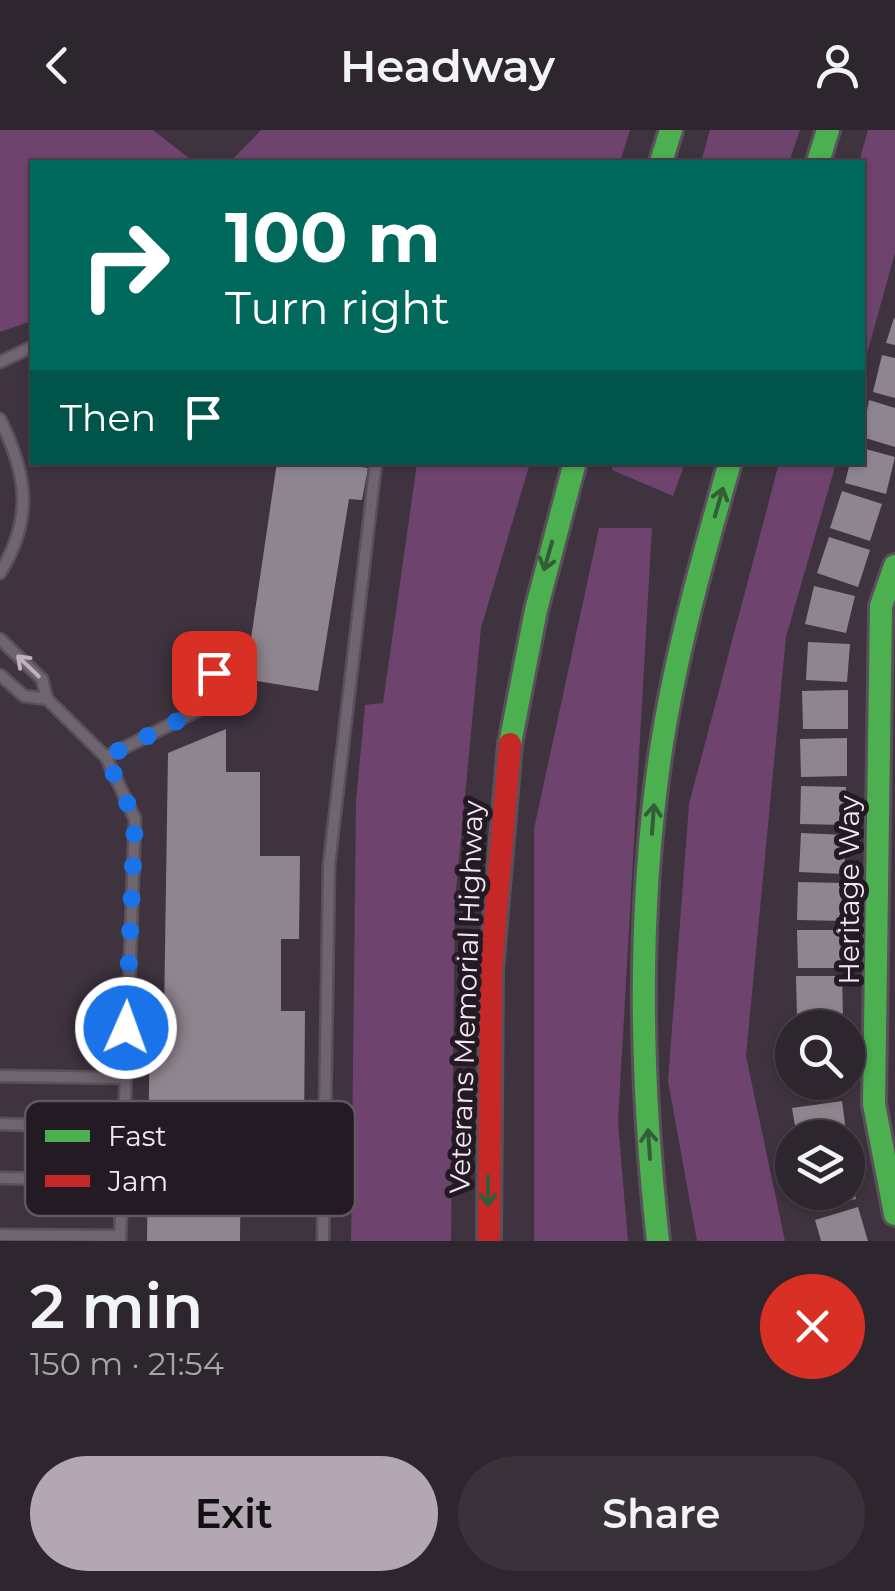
<!DOCTYPE html>
<html lang="en">
<head>
<meta charset="utf-8">
<style>
	:root { --surface:#2e262e; --page:#3a323a; --text:#f1f3f6; --muted:#a7a5aa; --line:#49434a; --accent:#b4a7b4 }
	body { margin:0; font-family:Montserrat,sans-serif; background:var(--page); color:var(--text); height:100vh; display:flex; flex-direction:column; font-size:38px; white-space:nowrap }
	* { box-sizing:border-box; margin:0 }
	p { font-size:32px; color:var(--muted) }
	.icon { flex:none; width:55px; height:55px; fill:none; stroke:currentColor; stroke-width:2; stroke-linecap:round; stroke-linejoin:round }
	.map { position:relative; height:1111px; overflow:hidden }
	.drawer { display:flex; flex-direction:column; background:var(--surface); flex:1 }
	.drawer>* { flex:none }
	.banner { position:absolute; left:30px; top:30px; width:835px; height:305px; border-radius:0px; box-shadow:0 2px 8px #0004,0 0 0 2px var(--line); background:#00695c; color:#fff; overflow:hidden }
	.buttons { position:absolute; left:775px; top:880px; display:grid; gap:20px }
	.buttons a { display:grid; place-items:center; width:90px; height:90px; border-radius:50%; background:var(--surface); box-shadow:0 2px 8px #0004,0 0 0 2px var(--line); font-size:50px }
	.pin { position:absolute; display:grid; place-items:center; width:85px; height:85px; color:#fff; margin:-42px; border-radius:20px; box-shadow:0 5px 15px #0006 }
	.me { position:absolute; width:110px; margin:-55px; rotate:2deg; stroke-linejoin:round; filter:drop-shadow(0 0 8px #0008) }
	.turn { display:flex; align-items:center; gap:35px; height:210px; padding:0 30px; font-size:45px }
	.turn .icon { width:130px; height:130px; stroke-width:2.5 }
	.turn b { display:block; font-size:70px; line-height:85px }
	.then { display:flex; align-items:center; height:95px; padding:0 30px; background:#0003; gap:20px; font-size:38px }
	.round { display:grid; place-items:center; flex:none; width:105px; height:105px; border-radius:52px; background:var(--page) }
	.overview { display:flex; align-items:center; justify-content:space-between; height:170px; padding:0 30px }
	h1 { font-size:60px; font-weight:600; line-height:75px }
	.primary-button { display:flex; gap:20px; margin-top:auto; padding:20px 30px }
	.primary-button a { flex:1; height:115px; border-radius:60px; background:var(--accent); color:#111; font-size:40px; font-weight:600; line-height:115px; text-align:center }
	.primary-button a+a { background:var(--page); color:var(--text) }
	header { display:flex; justify-content:space-between; align-items:center; height:130px; padding:0 30px; background:var(--surface); font-size:45px; font-weight:600 }
	.map>svg:first-child { display:block }
	.green { fill:#6e436e }
	.building { fill:#8f858f }
	.lines { fill:none; stroke-linecap:round; stroke-linejoin:round }
	.lane-casing { stroke:#5a505a; stroke-width:15 }
	.fast-casing { stroke:#5a505a; stroke-width:28 }
	.jam-casing { stroke:#5a505a; stroke-width:28 }
	.lane { stroke:#6f656e; stroke-width:10 }
	.fast { stroke:#4caf50; stroke-width:22 }
	.jam { stroke:#c62828; stroke-width:22 }
	.oneway { stroke:#355d37 }
	.oneway2 { stroke:#bfb2be }
	.route { stroke:#1a73e8; stroke-width:18; stroke-dasharray:0 32.4 }
	.labels { text-anchor:middle; stroke-width:10; stroke-linejoin:round; paint-order:stroke }
	.street-label { font-size:28px; fill:#f4e6f3; stroke:#231a23 }
	.key { fill:#231a23; stroke:#625761; stroke-width:2.5 }
	.key-label { font-size:28px; fill:#f4e6f3 }
</style>
</head>
<body>
<header><svg class="icon" aria-label="back" viewBox="0 0 24 24"><path d="M15 5l-7 7 7 7"/></svg>Headway<svg class="icon" aria-label="person" viewBox="0 0 24 24"><circle cx="12" cy="8" r="4"/><path d="M4 21q1-7 8-7t8 7"/></svg></header>
<div class="map">
<svg width="895" height="1111" viewBox="0 0 895 1111">
	<rect width="100%" height="100%" fill="#3e333e"/>
	<path class="green" d="M0 0H153L194 32H32V191L0 202Z
		M261 0H630L620 32H230Z
		M710 0H800L789 32H701Z
		M868 0H895V123L863 238 862 32H859Z
		M614 332H685V333L673 366 612 340Z
		M417 333H530L481 498 455 771 451 1111H351L356 671 365 575 383 573Z
		M779 333H836L786 507 746 926 785 1111H697L668 951 689 674Z
		M599 398H652L618 992 628 1111H534V699Z"/>
	<path class="building" d="M894 188H895V215L886 213Z
		M882 225 895 228V268L873 262Z
		M869 270 895 278V317L862 307Z
		M862 318 895 327 886 364 845 353 850 332H862Z
		M277 332H355L354 336 368 338 362 370 349 369 318 561 245 549Z
		M842 361 882 374 870 411 830 398Z
		M829 407 870 420 858 457 817 443Z
		M814 456 855 466 846 503 805 494Z
		M808 512 850 514 847 552 806 550Z
		M848 560V599H803L802 561Z
		M226 599V642H260V726H300L299 809H281V881H305L304 1004H241L240 1111H147L150 885H164L168 623Z
		M847 608V646L801 647 800 609Z
		M801 656 846 657 845 695 800 694Z
		M801 703 846 705 844 744 799 742Z
		M798 752 844 753V791L797 790Z
		M797 800H842L843 838H798Z
		M796 846H842L843 887H797Z
		M842 971 847 1008H797L792 978Z
		M849 1037 856 1069 812 1080 808 1062H848Z
		M858 1077 868 1111H821L815 1090Z"/>
	<g class="lines">
		<g class="lane-casing">
			<path id="lane" d="M0 232 32 217
				M0 289C27 344 34 388 0 443
				M0 509 42 549 47 569 106 627 135 689 120 1111
				M0 545 24 566 47 569
				M106 627 197 581 214 543
				M0 946 124 948
				M0 994 123 998
				M0 1048 122 1050
				M0 1105 120 1106
				M323 1111 329 735 376 332"/>
		</g>
		<g class="fast-casing">
			<path id="fast" d="M661 32 671 0
				M818 32 828 0
				M895 436 881 476 874 974 895 1084
				M510 614 536 480 575 332
				M658 1111C640 948 637 782 661 620 676 522 703 427 730 332"/>
		</g>
		<g class="jam-casing">
			<path id="jam" d="M489 1111 491 840 510 614"/>
		</g>
		<use href="#lane" class="lane"/>
		<use href="#fast" class="fast"/>
		<use href="#jam" class="jam"/>
	</g>
	<defs><path id="oneway-shaft" d="M-6 0H5M1.5-3L5.5 0L1.5 3" fill="none" stroke-width="1.6" stroke-linecap="round" stroke-linejoin="round" transform="scale(2.5)"/></defs>
	<g class="oneway">
		<use href="#oneway-shaft" transform="translate(719 372) rotate(-74)"/>
		<use href="#oneway-shaft" transform="translate(548 426) rotate(106)"/>
		<use href="#oneway-shaft" transform="translate(653 689) rotate(-86)"/>
		<use href="#oneway-shaft" transform="translate(649 1014) rotate(-94)"/>
		<use href="#oneway-shaft" transform="translate(488 1061) rotate(90)"/>
	</g>
	<use class="oneway2" href="#oneway-shaft" transform="translate(28 536) rotate(-136)"/>
	<g class="lines">
		<path class="route" d="M126 898 135 690 106 627 197 581 214 543"/>
	</g>
	<g class="labels">
		<g class="street-label">
			<text transform="translate(849 760) rotate(-90)" y="10">Heritage Way</text>
			<text transform="translate(466 867) rotate(-88)" y="10">Veterans Memorial Highway</text>
		</g>
	</g>
	<rect x="25" y="971" width="330" height="115" rx="15" class="key"/>
	<rect x="45" y="1000" width="45" height="12" fill="#4caf50"/>
	<rect x="45" y="1045" width="45" height="12" fill="#c62828"/>
	<g class="key-label">
		<text x="108" y="1016">Fast</text>
		<text x="108" y="1061">Jam</text>
	</g>
</svg>
<div class="buttons">
<a><svg class="icon" aria-label="search" viewBox="0 0 24 24"><circle cx="10" cy="10" r="6"/><path d="M15 15l6 6"/></svg></a>
<a><svg class="icon" aria-label="layers" viewBox="0 0 24 24"><path d="M12 4l9 5-9 5-9-5zM3 14l9 5 9-5"/></svg></a>
</div>
<div class="pin" style="left:214px;top:543px;background:#d93025"><svg class="icon" aria-label="arrive" viewBox="0 0 24 24"><path d="M6 21V4h12l-3 4 3 4H6"/></svg></div>
<svg class="me" style="left:126px;top:898px" viewBox="-20 -20 40 40"><circle r="17" fill="#1a73e8" stroke="#fff" stroke-width="3"/><path d="M0-11L8 9 0 5-8 9z" fill="#fff"/></svg>
<div class="banner">
<div class="turn"><svg class="icon" aria-label="right" viewBox="0 0 24 24"><path d="M7 20v-9h11M14 6l5 5-5 5"/></svg><div><b>100 m</b>Turn right</div></div>
<div class="then">Then<svg class="icon" aria-label="arrive" viewBox="0 0 24 24"><path d="M6 21V4h12l-3 4 3 4H6"/></svg></div>
</div>
</div>
<section class="drawer">
<div class="overview"><div><h1>2 min</h1><p>150 m · 21:54</p></div><a class="round" style="background:#d93025;color:#fff"><svg class="icon" aria-label="close" viewBox="0 0 24 24"><path d="M6 6l12 12M18 6L6 18"/></svg></a></div>
<div class="primary-button"><a>Exit</a><a>Share</a></div>
</section>
</body>
</html>
